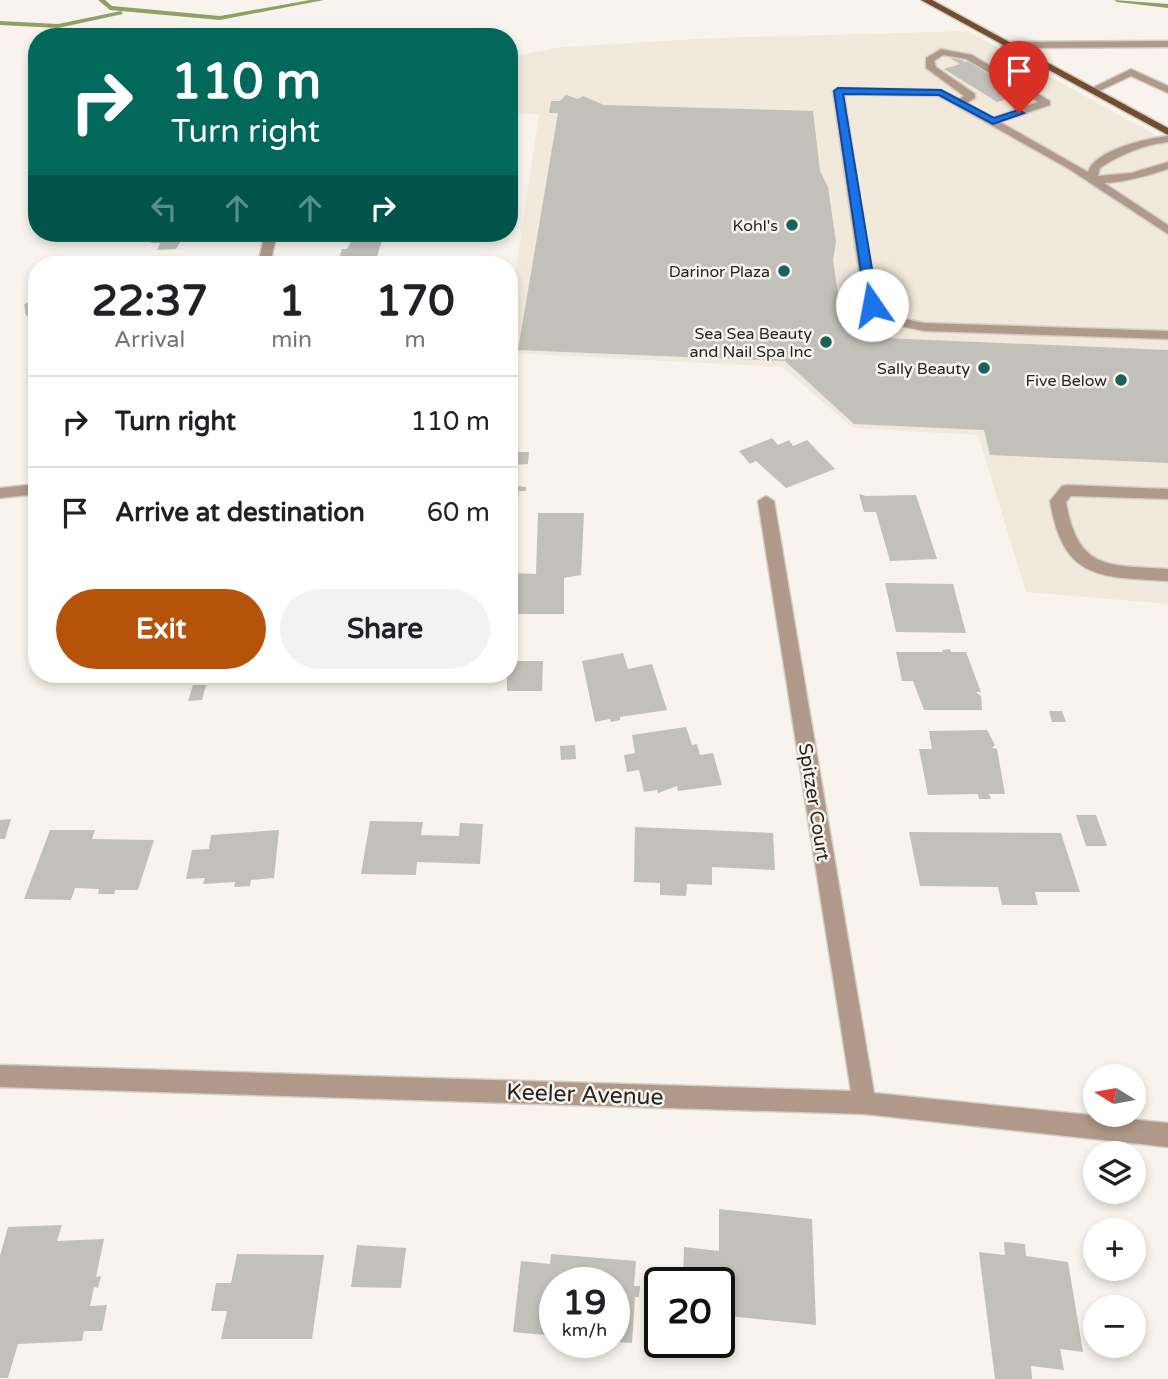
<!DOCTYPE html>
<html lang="en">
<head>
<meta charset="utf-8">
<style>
	:root { --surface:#fff; --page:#f2f2f2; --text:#202124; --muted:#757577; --line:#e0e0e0; --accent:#b45309 }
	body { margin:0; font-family:"Varela Round",sans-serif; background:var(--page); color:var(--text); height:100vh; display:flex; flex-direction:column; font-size:26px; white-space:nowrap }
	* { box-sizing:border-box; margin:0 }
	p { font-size:23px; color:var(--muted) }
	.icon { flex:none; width:38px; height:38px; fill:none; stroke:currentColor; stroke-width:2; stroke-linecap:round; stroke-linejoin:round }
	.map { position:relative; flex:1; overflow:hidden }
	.details { position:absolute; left:28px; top:256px; width:490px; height:427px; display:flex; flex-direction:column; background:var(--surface); border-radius:28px; box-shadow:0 4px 10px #0003 }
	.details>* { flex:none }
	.guide { position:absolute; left:28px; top:28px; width:490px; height:214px; border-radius:28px; box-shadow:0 4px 10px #0003; background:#00695c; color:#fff; overflow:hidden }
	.needle { width:46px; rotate:281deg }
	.controls { position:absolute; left:1083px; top:1064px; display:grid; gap:14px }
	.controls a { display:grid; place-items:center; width:63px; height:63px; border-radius:50%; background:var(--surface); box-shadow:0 4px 10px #0003; font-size:35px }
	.speed { position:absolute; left:539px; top:1267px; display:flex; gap:14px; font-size:35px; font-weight:700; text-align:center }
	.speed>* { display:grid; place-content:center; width:91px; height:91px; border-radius:50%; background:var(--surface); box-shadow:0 4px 10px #0003; line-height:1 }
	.speed small { font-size:18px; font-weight:400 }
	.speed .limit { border:4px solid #111; border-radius:10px; background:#fff; color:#111 }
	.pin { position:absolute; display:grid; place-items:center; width:60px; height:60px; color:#fff; margin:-72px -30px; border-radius:50% 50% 50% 0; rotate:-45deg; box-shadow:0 0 7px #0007 }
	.pin .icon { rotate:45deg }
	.me { position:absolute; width:77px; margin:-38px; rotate:348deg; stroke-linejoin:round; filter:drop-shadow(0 0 5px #0008) }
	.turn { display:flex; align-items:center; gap:24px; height:147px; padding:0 28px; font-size:32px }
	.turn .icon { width:91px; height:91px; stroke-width:2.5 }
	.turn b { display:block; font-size:49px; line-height:60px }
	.lanes { display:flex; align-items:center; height:66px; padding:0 28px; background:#0003; justify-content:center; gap:35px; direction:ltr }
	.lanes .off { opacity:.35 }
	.eta { display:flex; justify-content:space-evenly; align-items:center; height:119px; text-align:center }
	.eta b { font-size:42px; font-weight:700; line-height:49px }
	.cta { display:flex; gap:14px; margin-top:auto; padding:14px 28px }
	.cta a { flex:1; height:80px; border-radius:42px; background:var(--accent); color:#fff; font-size:28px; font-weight:700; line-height:80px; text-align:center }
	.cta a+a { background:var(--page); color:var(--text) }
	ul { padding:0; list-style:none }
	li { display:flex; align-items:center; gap:21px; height:91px; padding:0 28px; border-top:2px solid var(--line) }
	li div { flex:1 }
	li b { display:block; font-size:26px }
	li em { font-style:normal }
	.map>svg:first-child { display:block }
	.built { fill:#f1e9db }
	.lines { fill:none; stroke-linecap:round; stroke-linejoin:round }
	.stream { fill:#90a065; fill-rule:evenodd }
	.building { fill:#c1c0b9 }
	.minor-casing { stroke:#d2cfc9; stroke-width:3 }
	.major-casing { stroke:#d2cfc9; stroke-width:3 }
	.minor { fill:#b09988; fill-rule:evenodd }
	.major { fill:#754d2e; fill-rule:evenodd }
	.route { fill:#1a73e8; stroke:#114b97; stroke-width:2 }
	.poi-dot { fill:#18635a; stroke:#f8f4ed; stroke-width:2.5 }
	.labels { text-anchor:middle; stroke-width:5; stroke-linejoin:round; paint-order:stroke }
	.far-poi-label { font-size:16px; fill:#272523; stroke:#f8f4ed; text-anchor:end }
	.street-label { font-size:19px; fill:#272523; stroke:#f8f4ed }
	.near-street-label { font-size:23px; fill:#272523; stroke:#f8f4ed }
</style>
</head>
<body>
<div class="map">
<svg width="1168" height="1379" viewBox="0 0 1168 1379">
	<rect width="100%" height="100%" fill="#f8f4ed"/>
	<path class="built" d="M968 31 1168 142V604L1026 592 978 435 853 428 782 367 509 353V313L539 115 509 112V57L562 47 714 38Z"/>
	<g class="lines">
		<path class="stream" d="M98 0H105L112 6 220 16 310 0H324L220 20 110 10Z
			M1114 0 1168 4V8L1117 2Z
			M121 11 123 14 58 28 0 25V21L58 24Z"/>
	</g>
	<path class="building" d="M957 57 965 62 970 61 1025 94 997 102 944 69 960 64 951 59Z
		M566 95 578 99 583 96 604 105 813 111 820 171 828 187 836 242 833 260 842 322H857L859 337 1168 350V463L990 455 984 430 854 424 785 361 518 350 558 113H549L551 101H560Z
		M154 233H186L176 249 157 250 160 243H151Z
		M356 233H378L376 240H382L375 264 343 263 345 256H340L342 249H347Z
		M406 233H439L437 237 405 236Z
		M85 257V264H51V263Z
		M35 301 37 313 26 316 24 304Z
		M772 438 778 445 789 440 793 446 807 440 835 469 786 488 756 461 750 464 739 451Z
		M513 452H529L528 464 513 465Z
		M509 485 526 487V491H519L518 501H509Z
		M859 494 866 496 916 495 937 559 890 561 876 512H864Z
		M538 513H584L581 575 564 578V614H512L514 573 536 574Z
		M885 583 953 584 966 633 896 632Z
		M950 649 951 652H966L981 692H976L981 696 982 710H924L913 681H902L896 652H943L942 650Z
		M623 653 628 669 652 664 667 710 620 717V720L611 722 610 719 595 722 582 661Z
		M509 661H543L542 691H507V678H488V674H509Z
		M193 685H206L202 700 188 701Z
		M1049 711H1062L1066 722H1052Z
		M686 727 692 745 697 744 700 755 713 753 722 785 678 791 677 786 658 793 657 790 644 792 639 770 627 772 624 755 635 753 632 735Z
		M987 730 995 745 992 748 997 749 1005 794H989L991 799H979L978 794 928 795 919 749H932L929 731Z
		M575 745 576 759 561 760 560 746Z
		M1076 815H1096L1107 846H1086Z
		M11 819 5 839H0V820Z
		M370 821 423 822 421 835 459 836 460 823 483 824 480 864 417 862 416 875 361 874Z
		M635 827 773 833 775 870 712 867V885L687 884 686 896 660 895V883L634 882Z
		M50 830H95L92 839 154 840 138 890H115L114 894H98L99 889 75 888 71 900 24 899Z
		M279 830 274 878 251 880 250 886 234 887 235 882 203 884 205 878 186 879 192 850 209 849 211 835Z
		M909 832 1061 833 1080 892H1035L1038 905H1002L998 887 920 886Z
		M719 1209 812 1219 816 1325 719 1315V1283H683L684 1247 719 1251Z
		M62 1225 57 1241 104 1239 96 1277 101 1276 98 1288 94 1287 90 1306 107 1305 102 1331H84L82 1341 18 1344 8 1378H0V1256L8 1227Z
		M1004 1242 1025 1244 1026 1256 1068 1262 1083 1352 1060 1349 1064 1370 1031 1366 1032 1379H995L979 1252 1005 1255Z
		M357 1245 406 1248 401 1288 351 1287Z
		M237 1254 324 1255 312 1339H221L227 1311H211L216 1283H231Z
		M551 1254 636 1261 634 1286H640L639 1297H635L632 1343 614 1342V1283H555V1336L513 1332 521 1261 550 1264Z"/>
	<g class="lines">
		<g class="minor-casing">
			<path id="minor" d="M1168 41V47L1006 48 1001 45 1006 42Z
				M941 49 972 55 1050 101V105L1000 122 1088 172C1094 150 1148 138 1168 136V142C1143 145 1121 154 1100 168L1098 176 1131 173 1168 162V169C1147 176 1126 182 1104 183L1168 225V234L1069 169 939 96 844 94 874 292C884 315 902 319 925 323L1168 331V339L925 331C896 326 874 321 862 292L833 91 838 88 941 90 959 99 964 96 926 68V58ZM943 55 966 59 1038 102 993 118 967 103 975 98V94L936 67 934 61Z
				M1131 69 1168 86V93L1131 76 1097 92 1088 90Z
				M265 233H277L270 264H258Z
				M37 484V494L0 498V488Z
				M1067 485 1168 489V499L1071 496 1066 502C1078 571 1108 565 1168 569V581C1099 577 1063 580 1050 501L1062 486Z
				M766 496 774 501 874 1093 1168 1123V1147L864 1114 0 1087V1065L851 1091 758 501Z"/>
		</g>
		<g class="major-casing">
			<path id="major" d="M921 0H932L1168 128V135Z"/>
		</g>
		<use href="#minor" class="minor"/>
		<use href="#major" class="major"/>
	</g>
	<path class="route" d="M838 88 941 90 994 118 1019 110 1024 113 993 124 939 95 843 94 878 305 872 309 866 305 834 91Z"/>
	<g class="poi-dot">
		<circle cx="792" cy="225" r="7"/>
		<circle cx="784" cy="271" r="7"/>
		<circle cx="826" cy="342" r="7"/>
		<circle cx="984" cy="368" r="7"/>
		<circle cx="1121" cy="380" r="7"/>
	</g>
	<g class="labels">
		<g class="far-poi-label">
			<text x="778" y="231">Kohl's</text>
			<text x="770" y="277">Darinor Plaza</text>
			<text x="812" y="339">Sea Sea Beauty<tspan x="812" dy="18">and Nail Spa Inc</tspan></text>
			<text x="970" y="374">Sally Beauty</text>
			<text x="1107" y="386">Five Below</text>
		</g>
		<g class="street-label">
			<text transform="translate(815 802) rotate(81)" y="7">Spitzer Court</text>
		</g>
		<g class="near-street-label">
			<text transform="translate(585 1094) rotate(2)" y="8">Keeler Avenue</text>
		</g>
	</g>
</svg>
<div class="controls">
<a><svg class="needle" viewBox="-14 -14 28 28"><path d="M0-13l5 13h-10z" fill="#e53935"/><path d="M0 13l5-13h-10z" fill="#757577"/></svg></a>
<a><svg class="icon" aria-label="layers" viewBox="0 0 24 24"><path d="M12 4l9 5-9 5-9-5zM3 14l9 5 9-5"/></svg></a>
<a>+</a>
<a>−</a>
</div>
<div class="speed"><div>19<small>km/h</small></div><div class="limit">20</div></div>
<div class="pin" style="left:1019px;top:113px;background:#d93025"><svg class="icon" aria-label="arrive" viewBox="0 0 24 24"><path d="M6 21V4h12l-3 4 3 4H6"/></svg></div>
<svg class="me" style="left:872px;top:305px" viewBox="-20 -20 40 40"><circle r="19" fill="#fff"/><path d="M0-13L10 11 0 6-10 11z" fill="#1a73e8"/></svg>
<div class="guide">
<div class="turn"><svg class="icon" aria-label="right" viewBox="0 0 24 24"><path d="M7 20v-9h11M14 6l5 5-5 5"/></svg><div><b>110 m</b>Turn right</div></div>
<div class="lanes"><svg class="icon off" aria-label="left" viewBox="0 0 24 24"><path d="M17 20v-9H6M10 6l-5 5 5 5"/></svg><svg class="icon off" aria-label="ahead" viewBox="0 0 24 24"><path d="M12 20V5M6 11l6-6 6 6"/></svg><svg class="icon off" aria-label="ahead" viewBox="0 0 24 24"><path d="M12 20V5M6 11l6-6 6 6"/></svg><svg class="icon" aria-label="right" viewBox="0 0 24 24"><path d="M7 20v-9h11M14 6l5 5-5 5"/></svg></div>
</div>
<section class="details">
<div class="eta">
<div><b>22:37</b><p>Arrival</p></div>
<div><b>1</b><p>min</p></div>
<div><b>170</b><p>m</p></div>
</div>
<ul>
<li><svg class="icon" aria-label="right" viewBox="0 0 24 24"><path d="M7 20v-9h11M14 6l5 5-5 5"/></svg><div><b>Turn right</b></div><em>110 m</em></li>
<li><svg class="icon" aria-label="arrive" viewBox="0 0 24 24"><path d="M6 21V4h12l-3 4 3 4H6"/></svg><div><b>Arrive at destination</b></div><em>60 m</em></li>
</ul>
<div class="cta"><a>Exit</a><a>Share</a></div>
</section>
</div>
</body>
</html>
